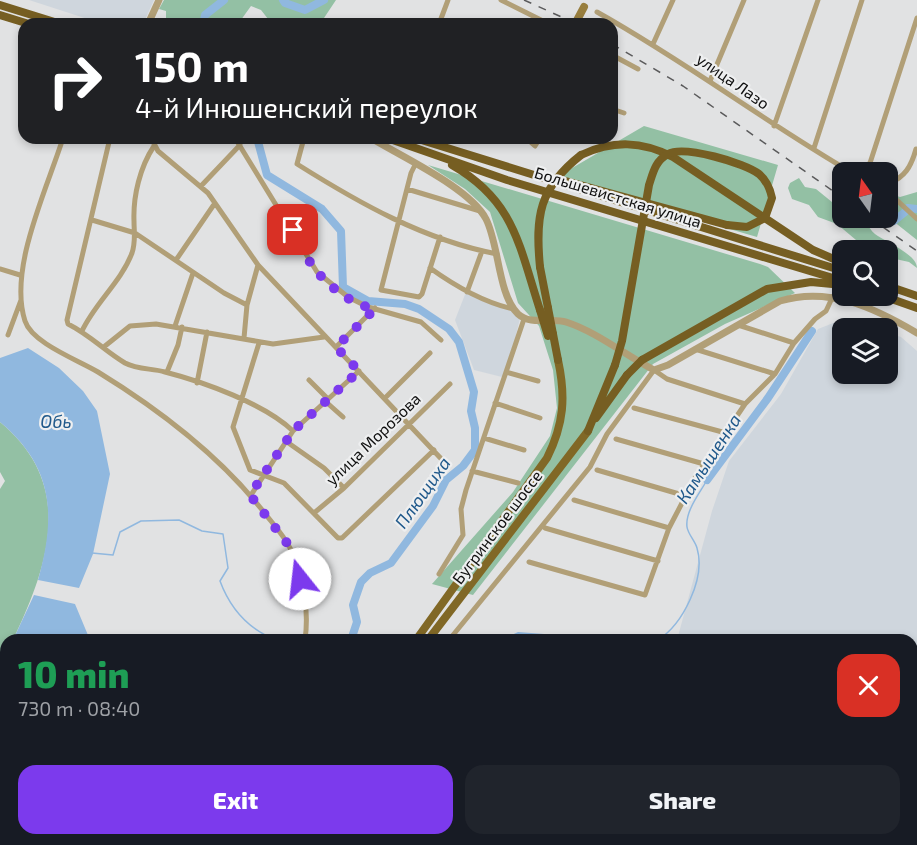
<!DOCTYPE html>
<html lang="en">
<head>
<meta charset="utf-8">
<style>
	:root { --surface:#171b24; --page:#20242c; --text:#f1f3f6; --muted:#9ea1a6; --accent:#7c3aed }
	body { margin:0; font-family:"Exo 2",sans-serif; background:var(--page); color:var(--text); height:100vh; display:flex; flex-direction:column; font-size:22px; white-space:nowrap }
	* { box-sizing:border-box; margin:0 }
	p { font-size:20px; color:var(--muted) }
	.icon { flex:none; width:33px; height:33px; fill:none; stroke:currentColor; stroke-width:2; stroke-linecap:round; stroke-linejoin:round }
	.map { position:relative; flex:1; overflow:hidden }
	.sheet { position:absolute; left:0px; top:634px; width:918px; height:212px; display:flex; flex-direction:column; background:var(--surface); border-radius:18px 18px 0 0; box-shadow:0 3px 9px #0003 }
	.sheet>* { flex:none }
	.banner { position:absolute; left:18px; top:18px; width:600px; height:126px; border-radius:18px; box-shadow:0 3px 9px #0003; background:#202124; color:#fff; overflow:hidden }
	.needle { width:39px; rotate:346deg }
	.buttons { position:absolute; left:832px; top:162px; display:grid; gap:12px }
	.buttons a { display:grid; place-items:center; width:66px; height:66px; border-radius:12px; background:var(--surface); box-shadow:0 3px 9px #0003; font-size:30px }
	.pin { position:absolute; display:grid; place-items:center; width:51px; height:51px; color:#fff; margin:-26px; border-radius:12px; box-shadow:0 3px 9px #0006 }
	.me { position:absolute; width:66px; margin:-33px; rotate:344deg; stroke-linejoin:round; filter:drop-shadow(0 0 4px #0008) }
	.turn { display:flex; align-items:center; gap:21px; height:126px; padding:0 18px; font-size:27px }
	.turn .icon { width:78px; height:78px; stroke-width:2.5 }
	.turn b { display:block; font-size:42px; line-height:51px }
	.round { display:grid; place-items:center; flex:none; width:63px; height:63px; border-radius:18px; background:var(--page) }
	.headline { display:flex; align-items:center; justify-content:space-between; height:102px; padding:0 18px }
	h1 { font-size:36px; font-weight:800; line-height:45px; color:#1e9e55 }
	.action { display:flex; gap:12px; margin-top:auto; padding:12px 18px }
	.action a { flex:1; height:69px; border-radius:18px; background:var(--accent); color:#fff; font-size:24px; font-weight:800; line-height:69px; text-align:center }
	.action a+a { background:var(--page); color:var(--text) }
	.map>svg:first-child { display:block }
	.built { fill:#cfd6dd }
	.green { fill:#93c0a4 }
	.water { fill:#90b8df }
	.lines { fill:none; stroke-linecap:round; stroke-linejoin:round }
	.stream { stroke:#90b8df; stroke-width:1.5 }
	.river { stroke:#90b8df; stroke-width:8 }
	.minor { stroke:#b19f77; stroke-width:5 }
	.tertiary { stroke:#b19f77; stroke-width:7 }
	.primary { stroke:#816826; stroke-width:8 }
	.trunk { stroke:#765e22; stroke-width:8 }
	.rail { stroke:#5a5a5b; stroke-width:1.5; stroke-dasharray:8 8; stroke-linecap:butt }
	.secondary-bridge { stroke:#987e3e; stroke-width:8 }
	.trunk-bridge { stroke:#765e22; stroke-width:8 }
	.route { stroke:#7c3aed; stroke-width:10; stroke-dasharray:0 18 }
	.labels { text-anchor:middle; stroke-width:4.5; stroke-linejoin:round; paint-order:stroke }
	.street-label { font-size:16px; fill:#101010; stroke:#eeeff0 }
	.water-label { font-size:18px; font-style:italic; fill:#20598b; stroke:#eeeff0 }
</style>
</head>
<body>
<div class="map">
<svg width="917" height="845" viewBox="0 0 917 845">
	<rect width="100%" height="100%" fill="#e1e2e3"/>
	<path class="built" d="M29 0H154L143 24H103Z
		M466 292 517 312 520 318 506 378 474 370 455 320Z
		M846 318 875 328H843V374H888V333L901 337 917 351V845H674L671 840H912V640H677L712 511 729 461 781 394 818 329Z"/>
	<path class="green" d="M164 0H336L320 24H272L261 10 251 6 238 24H166V11L159 9Z
		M644 126 778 165 757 237 555 178Z
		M428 165 760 264 768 267 795 293 725 324 653 364 473 595 432 584 513 492 550 436 557 408 553 370 539 326 518 303 490 212 465 189Z
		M799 178 805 187 816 189 843 211V218C851 218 858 218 865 223 869 226 871 231 875 234 884 241 917 254 917 268L909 262 891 258 888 250 871 245 866 240H856L837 224 818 217 809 205 792 199 788 188 790 183Z
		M917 192V240L888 217V193L900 197Z
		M0 422C76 485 49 564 13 640H6V650L0 655V489L5 481 0 472Z
		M580 840H674L681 845H573Z"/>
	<path class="water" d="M28 348 59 368 83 391 97 411 110 474 93 554 79 588 38 580C56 516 54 467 0 422V358Z
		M34 595 75 604 90 640H13Z
		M518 632 583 637 590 640H501Z
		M6 651V840H162L164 845H0V656Z"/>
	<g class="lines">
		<path class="stream" d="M92 553 113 555 120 532 141 521 179 520 202 531 223 534 228 568 220 581C230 608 248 629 276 640
			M658 640C683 624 706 578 697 548 695 541 688 534 687 527 685 511 700 493 707 480"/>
		<path class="river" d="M283 0 285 3 305 10 324 0
			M203 24 205 15 224 0
			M257 138 267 175 322 209 341 231 343 287 368 301 405 304 419 309 449 329 459 342 474 392 471 411 475 428V450L463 466 446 480 433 506 391 563 370 573 361 582 353 605 357 622 351 640
			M908 208 917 209
			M894 221 905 212
			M707 480 768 398 812 331"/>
		<path class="minor" d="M501 0 549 24
			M597 12C685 61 765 122 851 172
			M439 24 448 0
			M653 44 673 0
			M612 55 638 69
			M710 81 744 0
			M612 109 624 113
			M774 126 818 0
			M63 138C47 189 8 269 25 321 32 343 78 360 98 372 160 410 218 454 263 511 272 523 283 534 290 548 304 573 309 612 305 640
			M110 138 67 320 68 324C90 335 106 352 125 363 138 370 152 368 165 372 204 382 265 404 293 431
			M151 138 158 151 208 193 258 265 448 466
			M235 138 317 272 348 297 368 307 421 322 441 340
			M304 138 297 164C359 203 424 240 497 254
			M526 138 535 146 540 138
			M814 148 862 0
			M415 165 411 173 381 290 419 297 422 294 440 237
			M859 172 870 163 917 18
			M888 184C905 177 911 167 916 149
			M201 186 240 145
			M407 189 480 211
			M888 192 917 219
			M92 220 135 233 224 293 247 305 258 265
			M176 260 215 203
			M430 268C455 286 482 302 513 309
			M0 269 20 275
			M467 292 482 251
			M738 325 794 343
			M175 326 193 273
			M82 331C95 303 121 282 132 253 136 241 134 233 134 221 133 196 140 167 154 146
			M8 335 21 300
			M244 338 247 305
			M259 343 233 427 250 470 284 483 338 538H342L434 450
			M105 346 130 326 156 324 273 344 324 337
			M336 347 375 308
			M695 349 775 374
			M167 372 178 345 182 327
			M506 372 538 381
			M309 380 328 399
			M197 383 207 332
			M385 398 430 353
			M325 401 343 417
			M495 403 540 418
			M634 408 726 433
			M484 438 524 450
			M616 439 704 464
			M287 442 324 468 344 488
			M597 470 686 496
			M472 471 518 483
			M251 495 293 431 359 371
			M574 500 669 528
			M314 513 344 488 450 384
			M545 528 658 561
			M529 562 645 595 669 528 695 478 745 404 775 374 794 343 815 319 826 311 833 296
			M439 574 463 535 461 509 466 490 524 319
			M449 640 590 467 607 434 654 370 667 379 745 404
			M175 845 179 840"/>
		<path class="tertiary" d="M148 24 159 0
			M371 138C402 157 470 188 486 219 499 244 498 295 518 314 531 326 551 317 566 322 597 332 625 355 654 370L668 365 780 301C829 286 875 308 917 333"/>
		<path class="primary" d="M416 640 547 458C564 424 566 397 558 360
			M428 640 588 431
			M254 845 258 840
			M266 845 270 840"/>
		<path class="trunk" d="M0 5 61 24
			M0 15 29 24
			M387 138 507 180 843 281
			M415 138 843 271
			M581 155C613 140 642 141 673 157L813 250 843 263
			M452 165C515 201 519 246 540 310
			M562 180 727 225
			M540 267 548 308
			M888 286 917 296
			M883 296 917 308
			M553 334 558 360
			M642 360 767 289 811 282 843 285
			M596 418 627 375
			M588 431 615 365"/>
		<path class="rail" d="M524 0 577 24
			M612 44 683 86 843 198
			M870 218 917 251"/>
		<path class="secondary-bridge" d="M575 24 584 7"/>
		<path class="trunk-bridge" d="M540 267C535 216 539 188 581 155
			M548 308 553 334
			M540 310 548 336
			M615 365 622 341 649 185C653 173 655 161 668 154 684 145 745 163 759 174 766 180 770 188 772 198L765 218 747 227 727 225
			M627 375 642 360"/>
	</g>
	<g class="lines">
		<path class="route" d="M293 230C299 240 302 250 308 259 322 282 349 304 375 309L336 347 359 371 293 431 250 495 290 547 300 579"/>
	</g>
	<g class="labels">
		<g class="street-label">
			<text transform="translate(733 81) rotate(35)" y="6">улица Лазо</text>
			<text transform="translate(618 197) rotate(17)" y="6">Большевистская улица</text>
			<text transform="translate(373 439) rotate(-44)" y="6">улица Морозова</text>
			<text transform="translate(497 527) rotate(-53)" y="6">Бугринское шоссе</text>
		</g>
		<g class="water-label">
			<text x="56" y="428">Обь</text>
			<text transform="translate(709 459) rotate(-57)" y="6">Камышенка</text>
			<text transform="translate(423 493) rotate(-55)" y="6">Плющиха</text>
		</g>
	</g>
</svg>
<div class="buttons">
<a><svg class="needle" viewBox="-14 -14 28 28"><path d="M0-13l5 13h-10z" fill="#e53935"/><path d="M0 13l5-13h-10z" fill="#9ea1a6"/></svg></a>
<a><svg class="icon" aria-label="search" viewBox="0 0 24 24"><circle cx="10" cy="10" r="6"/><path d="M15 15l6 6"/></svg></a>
<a><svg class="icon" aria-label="layers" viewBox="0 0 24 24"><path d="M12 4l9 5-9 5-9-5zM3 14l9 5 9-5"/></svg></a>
</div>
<div class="pin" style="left:293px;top:230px;background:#d93025"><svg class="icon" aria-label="arrive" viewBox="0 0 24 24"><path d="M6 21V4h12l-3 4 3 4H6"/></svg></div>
<svg class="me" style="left:300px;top:579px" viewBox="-20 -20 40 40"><circle r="19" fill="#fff"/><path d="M0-13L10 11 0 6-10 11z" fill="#7c3aed"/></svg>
<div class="banner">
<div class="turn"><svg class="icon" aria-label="right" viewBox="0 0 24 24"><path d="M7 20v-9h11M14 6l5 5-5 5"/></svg><div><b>150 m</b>4-й Инюшенский переулок</div></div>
</div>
<section class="sheet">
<div class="headline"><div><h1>10 min</h1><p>730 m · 08:40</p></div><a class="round" style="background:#d93025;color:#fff"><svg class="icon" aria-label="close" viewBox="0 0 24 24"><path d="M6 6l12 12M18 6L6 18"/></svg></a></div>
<div class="action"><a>Exit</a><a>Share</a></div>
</section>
</div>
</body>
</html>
